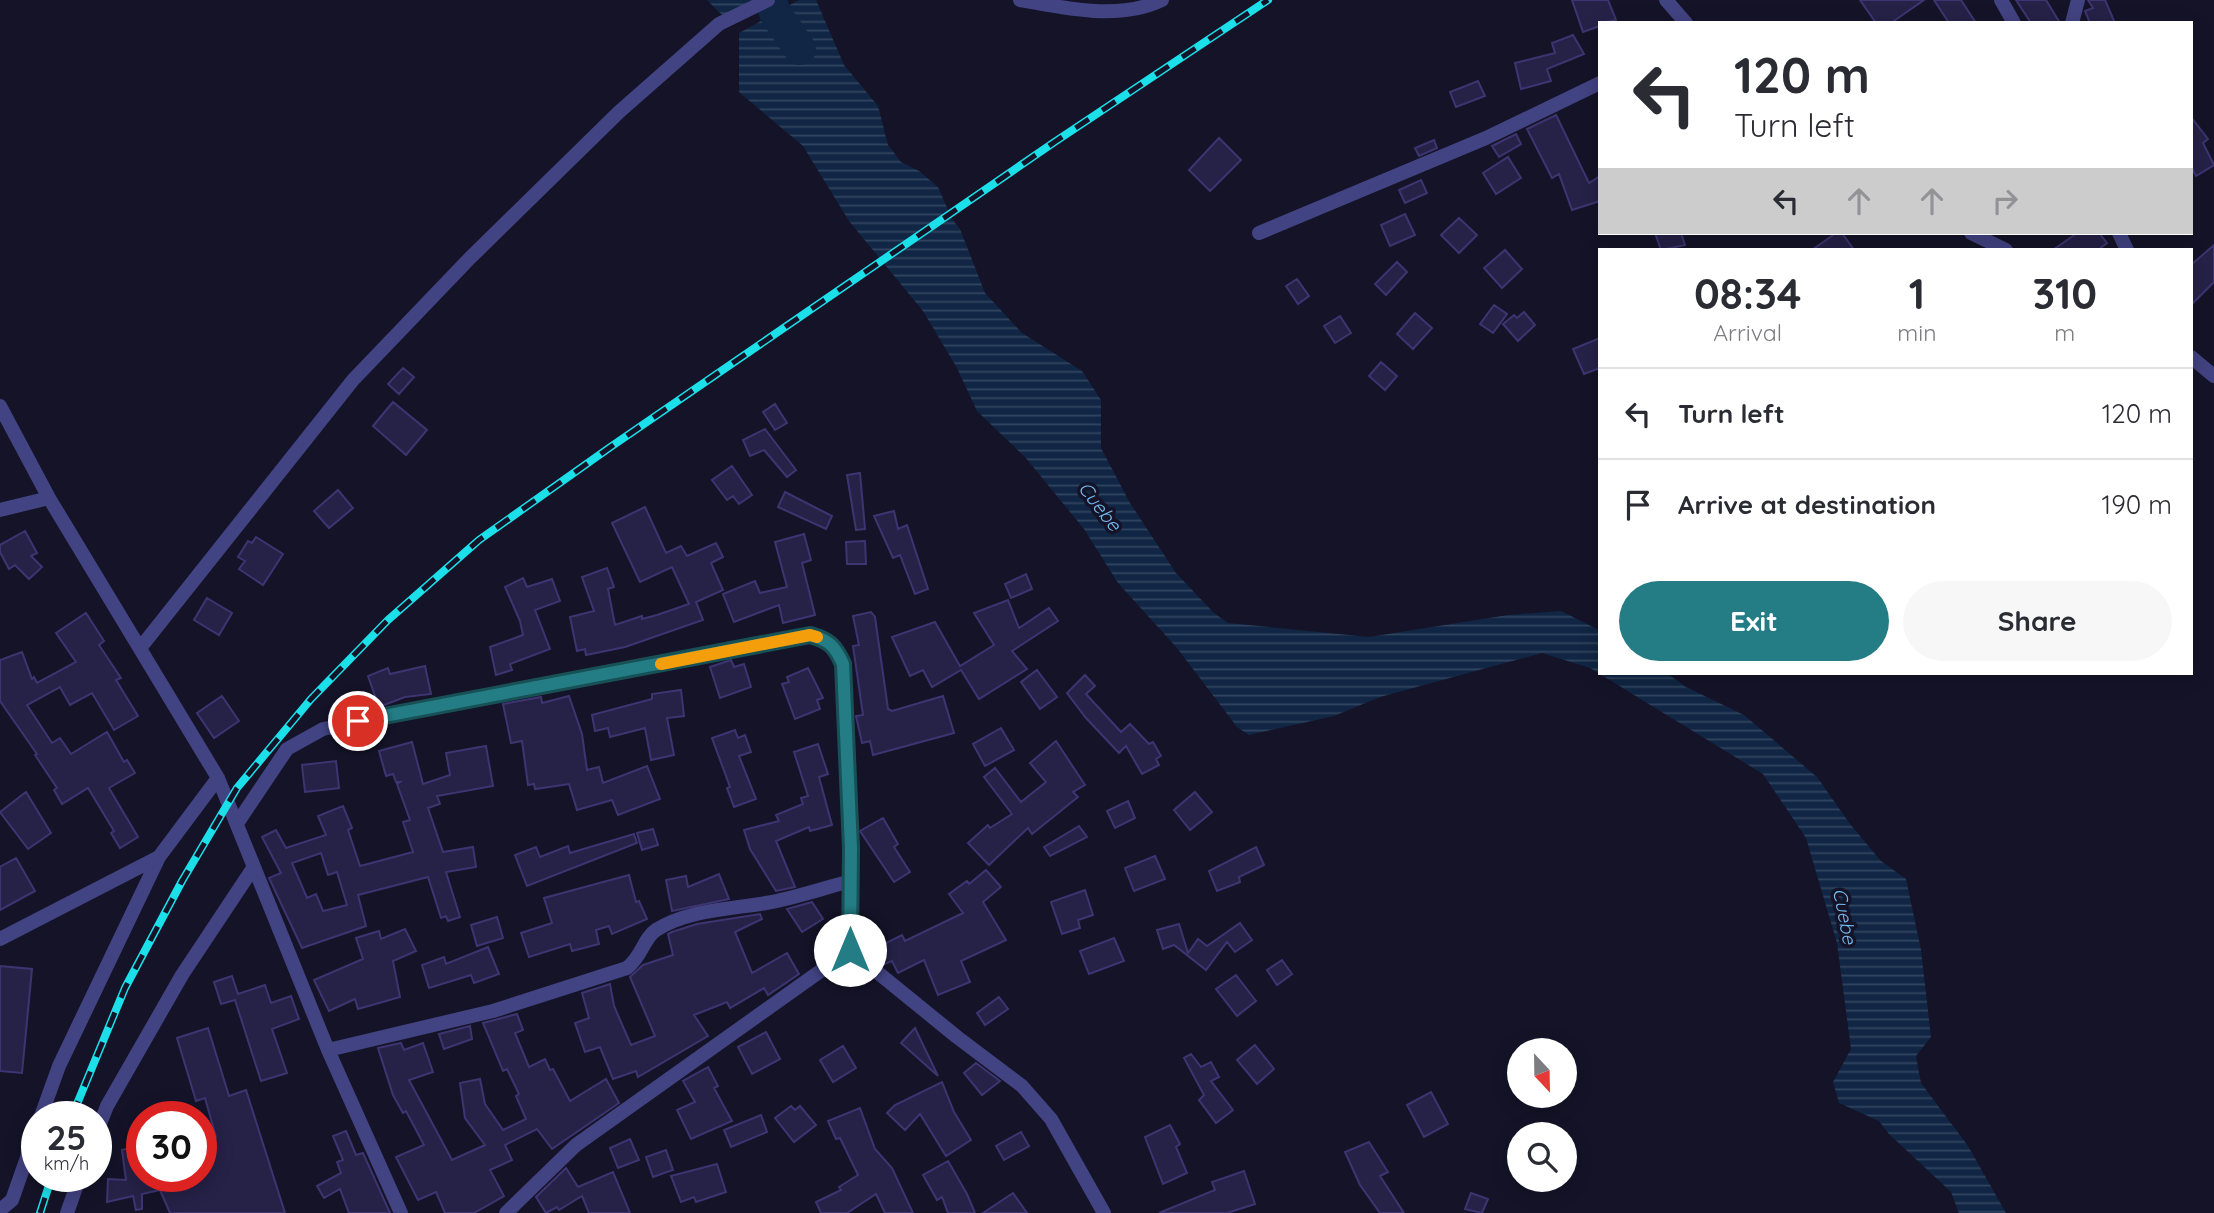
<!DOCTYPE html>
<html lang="en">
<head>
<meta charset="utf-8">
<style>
	:root { --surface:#fff; --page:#f7f7f7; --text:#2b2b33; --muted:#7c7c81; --line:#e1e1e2; --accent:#247c85 }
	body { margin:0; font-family:Quicksand,sans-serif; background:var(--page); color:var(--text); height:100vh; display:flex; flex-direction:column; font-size:26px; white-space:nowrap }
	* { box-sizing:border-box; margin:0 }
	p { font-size:23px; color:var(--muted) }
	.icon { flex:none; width:38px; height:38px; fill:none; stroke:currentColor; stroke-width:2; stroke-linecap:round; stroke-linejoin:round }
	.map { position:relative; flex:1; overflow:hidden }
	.sheet { position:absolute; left:1598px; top:248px; width:595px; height:427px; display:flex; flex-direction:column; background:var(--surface); border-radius:0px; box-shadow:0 4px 18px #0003 }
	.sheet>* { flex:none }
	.top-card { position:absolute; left:1598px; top:21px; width:595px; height:214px; border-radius:0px; box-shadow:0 4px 18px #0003; background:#fff; color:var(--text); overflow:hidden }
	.needle { width:46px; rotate:158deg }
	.controls { position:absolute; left:1507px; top:1038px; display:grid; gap:14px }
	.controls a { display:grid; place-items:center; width:70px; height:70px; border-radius:50%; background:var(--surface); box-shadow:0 4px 18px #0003; font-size:35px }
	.speed { position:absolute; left:21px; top:1101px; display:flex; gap:14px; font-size:35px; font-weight:700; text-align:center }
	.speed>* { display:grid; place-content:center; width:91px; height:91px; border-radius:50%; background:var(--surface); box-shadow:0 4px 18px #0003; line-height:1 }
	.speed small { font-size:18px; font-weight:400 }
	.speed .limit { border:10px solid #d22; background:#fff; color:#111 }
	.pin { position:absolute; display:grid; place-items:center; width:60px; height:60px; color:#fff; margin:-30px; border:4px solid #fff; border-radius:50%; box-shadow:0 2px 7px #0007 }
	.me { position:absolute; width:77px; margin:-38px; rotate:0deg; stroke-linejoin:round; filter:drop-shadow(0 0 5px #0008) }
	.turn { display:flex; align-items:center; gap:24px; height:147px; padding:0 21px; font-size:32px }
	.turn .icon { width:91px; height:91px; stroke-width:2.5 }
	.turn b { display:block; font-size:49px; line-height:60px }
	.lanes { display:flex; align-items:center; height:66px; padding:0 21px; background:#0003; justify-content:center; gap:35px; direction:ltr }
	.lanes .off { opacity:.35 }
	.eta { display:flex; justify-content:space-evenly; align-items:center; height:119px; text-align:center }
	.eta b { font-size:42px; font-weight:800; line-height:49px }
	.cta { display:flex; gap:14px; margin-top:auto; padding:14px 21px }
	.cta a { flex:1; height:80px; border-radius:42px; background:var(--accent); color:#fff; font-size:28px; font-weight:800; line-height:80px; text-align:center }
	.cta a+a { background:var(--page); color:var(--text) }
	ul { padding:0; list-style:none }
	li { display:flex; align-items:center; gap:21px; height:91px; padding:0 21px; border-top:2px solid var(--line) }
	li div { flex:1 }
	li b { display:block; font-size:26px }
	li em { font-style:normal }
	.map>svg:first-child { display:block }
	.water { fill:url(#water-rules) }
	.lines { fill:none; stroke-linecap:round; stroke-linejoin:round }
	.river { stroke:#102644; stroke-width:32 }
	.building { fill:#262147; stroke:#3d3571; stroke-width:2; fill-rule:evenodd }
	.minor { stroke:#424382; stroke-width:14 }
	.rail-casing { stroke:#1be0ea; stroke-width:8 }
	.rail { stroke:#151328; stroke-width:5; stroke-dasharray:16; stroke-linecap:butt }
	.route-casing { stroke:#175156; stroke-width:18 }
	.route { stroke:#247c85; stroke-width:12 }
	.slow { stroke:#f59e0b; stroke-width:12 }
	.labels { text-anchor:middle; stroke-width:7; stroke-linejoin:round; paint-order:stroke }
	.water-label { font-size:19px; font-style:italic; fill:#75bff2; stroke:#151328 }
</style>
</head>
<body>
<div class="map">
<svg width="2214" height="1213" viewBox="0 0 2214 1213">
	<defs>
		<pattern id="water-rules" width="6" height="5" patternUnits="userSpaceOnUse" patternTransform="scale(1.75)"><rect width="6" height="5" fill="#102644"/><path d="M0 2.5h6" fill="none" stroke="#324560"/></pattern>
	</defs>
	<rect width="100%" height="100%" fill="#151328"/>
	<path class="water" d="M707 0H753L723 16Z
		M799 0H816L844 65 878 106 888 145 901 162 919 171 938 187 952 219 960 229 985 293 1022 333 1082 371 1101 400V448L1130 503 1176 573 1214 613 1228 623 1369 637 1508 615 1561 611 1599 630 1600 674H1668L1686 687 1744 715 1817 777 1850 824 1881 861 1906 879 1921 950 1931 1037 1916 1056 1921 1083 1968 1146 2006 1213H1959L1951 1192 1889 1134 1879 1121 1839 1103 1833 1082 1851 1049 1837 943 1806 838 1763 774 1590 668 1542 653 1380 697 1334 716 1249 735 1237 727 1177 648 1118 583 1084 529 1025 457 977 411 957 368 923 311 849 221 803 146 739 92V33Z"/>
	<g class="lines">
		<path class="river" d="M771 0 775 13 800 49"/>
	</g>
	<path class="building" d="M1572 0H1608L1616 20 1600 23V26L1583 32Z
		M1860 0H1924L1891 23H1876Z
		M1934 0H1961L1976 23H1949Z
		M2016 0H2046L2060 23H2031Z
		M2088 0H2105L2115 23H2090L2085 11 2093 8Z
		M1573 35 1584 54 1547 69 1551 81 1521 89 1515 63 1555 53 1552 43Z
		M1478 81 1485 96 1456 107 1450 92Z
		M1556 115 1589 183 1600 176V201L1572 210 1559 174 1552 178 1527 129Z
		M2191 117 2208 139 2203 143 2214 165 2196 176 2191 166Z
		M1516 134 1521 144 1499 157 1492 146Z
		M1219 138 1241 160 1210 191 1189 170Z
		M1434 140 1437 148 1419 156 1415 148Z
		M1508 157 1521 178 1496 194 1483 173Z
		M1421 180 1427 193 1405 203 1399 190Z
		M1405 214 1415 235 1390 246 1381 225Z
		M1459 218 1477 235 1459 253 1441 235Z
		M1655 233H1681L1685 245 1661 250Z
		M1836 233H1842L1854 250H1812Z
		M2077 233H2099L2107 243 2098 250H2053Z
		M2214 245V282L2191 305V265Z
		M1505 250 1522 269 1502 288 1484 268Z
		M1397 262 1407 272 1386 295 1375 284Z
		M1297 279 1309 296 1298 304 1286 286Z
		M1494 305 1507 314 1493 333 1480 324Z
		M1524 312 1535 325 1518 341 1503 324 1514 315 1517 318Z
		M1415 313 1432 328 1413 349 1397 334Z
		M1340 316 1351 333 1335 343 1324 326Z
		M1600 338V368L1584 374 1573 349Z
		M1381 362 1397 376 1385 390 1369 376Z
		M403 368 414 377 399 394 388 384Z
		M393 402 427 430 406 455 373 426Z
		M775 404 787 423 775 430 763 412Z
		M765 429 796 470 787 477 764 450 750 456 743 440Z
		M732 466 752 495 739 504 733 496 727 500 712 480Z
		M860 473 865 529 856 530 847 475Z
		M338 490 353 508 329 528 314 511Z
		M785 492 832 516 826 529 778 507Z
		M645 507 666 553 681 546 687 556 716 543 723 557 711 563 723 590 696 602 703 620 625 647 586 655 585 649 577 651 570 617 594 611 582 577 607 568 614 587 608 589 615 625 642 616V619L657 615 689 604 672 567 640 582 612 523Z
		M894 511 898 529 907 525 928 589 915 594 900 555 893 558 874 516Z
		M25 531 37 553 31 556 42 567 29 579 15 565 9 569 0 552V545Z
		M804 534 811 560 802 563 815 615 783 623 779 605 734 622 723 594 755 581 760 593 787 587 775 542Z
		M256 537 283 554 263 585 239 569 245 561 238 557 248 541 252 543Z
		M865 541 866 564H847L846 542Z
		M1026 574 1032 589 1011 598 1005 584Z
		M523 578 527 587 552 579 560 601 535 610 550 649 510 664 512 670 496 675 490 647 523 635 520 621 505 587Z
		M207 598 232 613 219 635 194 620Z
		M1008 600 1019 628 1049 608 1058 621 1012 651 1027 669 979 699 961 670 932 687 923 670 910 676 892 637 935 622 960 666 994 645 974 613Z
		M871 612 875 617 888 709 892 711 943 696 954 733 873 755 870 741 862 743 856 716 863 715 853 646 859 645 853 616Z
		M86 613 104 641 99 645 121 678 116 680 138 716 114 730 92 693 70 705 60 687 27 705 52 743 60 738 71 754 107 732 124 762 127 760 135 773 109 788 138 837 120 848 111 833 114 831 88 788 62 804 54 790 57 788 35 755 37 754 0 701V660L22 652 32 679 34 677 37 683 76 662 56 633Z
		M731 660 734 667 744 664 751 687 720 698 710 667Z
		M425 666 431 694 405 697 379 707 368 676 388 668 390 674Z
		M808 668 823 698 817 700 820 709 795 719 782 684 789 682 787 677Z
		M1037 670 1057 697 1040 709 1021 682Z
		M1085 675 1095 686 1086 694 1121 732 1130 724 1149 744 1153 742 1161 756 1156 759 1159 765 1142 774 1126 746 1119 753 1086 718 1067 693Z
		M681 690 684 716 667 718 674 755 651 760 645 728 610 737 608 728 595 731 592 715 652 699V694Z
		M222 696 239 721 214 738 197 713Z
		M569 696 582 734 587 770 599 767 603 783 647 766 660 799 618 815 612 800 577 810 569 784 535 789 534 784 528 785 522 741 511 743 503 704 541 697 542 703Z
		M1001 728 1014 750 985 766 973 744Z
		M735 730 738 738 745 735 751 752 739 756 756 799 734 807 727 788 730 787 712 738Z
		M1056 741 1085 785 1073 792 1078 797 1032 834 1028 828 989 865 968 843 988 825 990 828 1012 814 984 777 995 768 1021 802 1046 782 1030 763Z
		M412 742 423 784 450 775 446 753 486 746 493 786 437 796 440 804 428 808 443 852 473 847 476 867 446 872 460 917 448 921 446 916 441 918 428 877 358 895 366 926 302 948 269 878 281 873 262 837 276 830 286 848 326 835 318 816 343 806 352 828 348 830 360 866 413 852 403 822 410 820 397 784 400 782H396L393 774 386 776 379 751ZM321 853 328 875 337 872 347 905 323 911 316 894 307 898 292 863Z
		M818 744 828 774 819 777 832 825 810 831 809 827 776 841 795 887 776 891 750 849 744 830 779 821 776 815 803 804 801 798 808 796 794 752Z
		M336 761 339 788 305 792 302 765Z
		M26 792 51 833 28 849 0 812Z
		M1195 792 1212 812 1190 830 1174 810Z
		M1128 801 1135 818 1115 828 1107 811Z
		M883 818 898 844 894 847 910 872 894 882 860 831Z
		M1079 826 1087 837 1050 856 1044 847Z
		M653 829 658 845 642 850 637 833Z
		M634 834 637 843 527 886 515 855 536 847 540 857 568 846 570 853Z
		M1256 847 1264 865 1239 877 1240 882 1217 891 1209 871Z
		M1155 856 1165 879 1134 891 1125 868Z
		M16 858 35 891 0 910V867Z
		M986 870 1001 887 983 902 1006 940 961 961 970 982 938 995 924 960 898 973 892 961 885 964 876 948 902 935 905 941 963 913 949 894 967 881 969 884Z
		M719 874 729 899 672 911 666 880 686 876 688 887Z
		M629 875 636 902 639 901 647 919 612 934 609 926 596 930 599 944 572 951 570 944 529 957 521 933 552 923 544 898Z
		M1085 890 1093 915 1078 920 1080 928 1062 934 1051 902Z
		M812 902 823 919 802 932 787 909Z
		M760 914 762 919 735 932 752 973 787 953 799 974 768 995 764 988 730 1008 727 1002 694 1015 708 1036 638 1077 636 1071 613 1079 600 1047 585 1052 575 1023 589 1018 582 993 610 984 614 1006 631 1045 655 1036 630 977 643 965 673 955 668 934 672 932 697 924Z
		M497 917 503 938 477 946 471 925Z
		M1240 923 1252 940 1235 952 1227 942 1206 970 1174 945 1163 949 1157 930 1179 924 1188 953 1198 939 1207 946Z
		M405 929 416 951 393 961 400 997 358 1009 355 999 329 1011 314 980 363 959 356 938 379 931 381 939Z
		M1114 938 1124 961 1089 974 1080 951Z
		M488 947 499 974 474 983 471 975 429 988 422 965 444 957 446 964Z
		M1282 960 1292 974 1277 985 1267 970Z
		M0 966 32 969 22 1073 0 1071Z
		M1236 975 1256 1001 1237 1016 1216 989Z
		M232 976 238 994 265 985 271 1003 291 996 299 1019 272 1029 287 1073 261 1081 235 1000 221 1004 214 982Z
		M999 997 1008 1009 985 1025 977 1013Z
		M517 1014 523 1030 515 1033 529 1067 545 1059 550 1070 553 1069 570 1101 606 1079 619 1103 552 1149 537 1129 505 1145 512 1160 490 1170 504 1196 474 1213H445L436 1192 418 1200 396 1157 424 1145 406 1111 403 1113 393 1095 378 1048 401 1043 404 1050 423 1043 433 1072 409 1080 452 1160 485 1145 465 1118 460 1083 480 1079 485 1104 503 1130 526 1119 516 1096 519 1094 507 1069 503 1071 483 1023Z
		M470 1026 472 1039 444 1049 439 1034Z
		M208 1028 229 1096 246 1090 285 1213H170L160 1190 142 1194V1209L136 1210 133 1196 107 1202 108 1179 126 1180 122 1150 138 1146 142 1176H201V1142L216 1137 205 1098 196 1101 177 1038Z
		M915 1028 938 1076 901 1043Z
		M766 1032 780 1059 752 1074 738 1047Z
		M1255 1045 1274 1069 1257 1084 1237 1060Z
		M843 1046 856 1068 833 1082 820 1060Z
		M1191 1054 1201 1067 1211 1062 1219 1077 1211 1081 1233 1110 1216 1123 1199 1100 1204 1095 1184 1058Z
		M976 1063 1000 1081 982 1095 964 1073Z
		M708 1067 718 1086 714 1088 732 1121 691 1139 677 1110 695 1102 683 1081Z
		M942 1082 954 1112 971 1140 946 1156 920 1114 905 1130 887 1113 895 1105Z
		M1431 1092 1448 1124 1424 1137 1407 1105Z
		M791 1106 795 1110 800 1106 816 1125 794 1142 775 1118Z
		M860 1108 875 1149 892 1168 913 1213H885L876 1194 847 1213H821L816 1202 841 1190 839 1187 858 1175 840 1138 836 1139 828 1121Z
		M761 1115 767 1132 731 1147 724 1130Z
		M1170 1125 1180 1144 1176 1147 1187 1173 1163 1184 1145 1137Z
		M346 1131 356 1155 363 1153 390 1213H349L340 1189 324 1198 317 1186 341 1173 337 1162 343 1160 333 1136Z
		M1021 1132 1029 1146 1004 1160 996 1146Z
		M630 1139 639 1160 618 1168 610 1148Z
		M1369 1142 1388 1172 1380 1176 1404 1213H1380L1360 1185 1345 1152Z
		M666 1150 673 1170 653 1177 646 1157Z
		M948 1161 967 1194 975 1213H948L942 1197 937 1200 923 1175Z
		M717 1164 726 1192 696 1202 694 1197 681 1202 671 1176Z
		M566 1168 578 1187 613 1172 630 1213H589L582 1196 559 1210 557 1207 546 1213 536 1197Z
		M1244 1171 1255 1204 1227 1213H1159L1215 1190 1212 1182Z
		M1013 1193 1027 1213H983Z
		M1471 1193 1488 1199 1482 1213 1465 1209Z"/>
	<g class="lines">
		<path class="minor" d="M1020 0C1066 8 1118 21 1162 0
			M1666 0 1686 23
			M2001 0 2014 23
			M2072 23 2078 0
			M1259 233 1486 138 1600 83
			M1971 233 2006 250
			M2119 233 2127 250
			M2191 357 2214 376
			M0 406 49 498 218 778 328 1050 401 1213
			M0 510 49 498
			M141 647 353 380 470 258 619 112 719 24 768 0
			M238 822 287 749 323 729 810 635C829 640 835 646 843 664L851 848 850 950 576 1145 506 1213
			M0 939 159 857
			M850 950 957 1037 1022 1086 1051 1119 1104 1213
			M328 1050 493 1011 627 968C643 955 643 939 656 930 687 910 731 909 766 903 795 898 823 888 851 881
			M41 1116 59 1066 159 857 218 778
			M96 1134 107 1106 182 975 253 868
			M0 1210 12 1200 37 1129
			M67 1213 80 1176"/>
		<g class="rail-casing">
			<path id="rail" d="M72 1116 125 988 182 881 237 788 311 699 388 620 479 540 609 448 1056 141 1268 0
				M40 1213 52 1176"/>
		</g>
		<use href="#rail" class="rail"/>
	</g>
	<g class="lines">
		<g class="route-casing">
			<path id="route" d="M358 721 810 635C829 640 835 646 843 664L851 848 850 950"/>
		</g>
		<use href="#route" class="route"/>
		<path class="slow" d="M661 664 810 635 817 637"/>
	</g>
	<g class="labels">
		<g class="water-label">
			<text transform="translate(1100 506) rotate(52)" y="7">Cuebe</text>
			<text transform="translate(1845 916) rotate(79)" y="7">Cuebe</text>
		</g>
	</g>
</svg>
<div class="controls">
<a><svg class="needle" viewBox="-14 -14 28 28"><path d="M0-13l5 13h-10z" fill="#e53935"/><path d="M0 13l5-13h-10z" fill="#7c7c81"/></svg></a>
<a><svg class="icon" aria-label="search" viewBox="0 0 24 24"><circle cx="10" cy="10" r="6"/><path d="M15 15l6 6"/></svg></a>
</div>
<div class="speed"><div>25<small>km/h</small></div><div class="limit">30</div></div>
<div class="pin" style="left:358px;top:721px;background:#d93025"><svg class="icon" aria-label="arrive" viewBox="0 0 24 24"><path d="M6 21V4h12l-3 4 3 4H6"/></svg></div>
<svg class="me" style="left:850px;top:950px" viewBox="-20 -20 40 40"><circle r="19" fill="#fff"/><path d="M0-13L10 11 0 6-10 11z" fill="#247c85"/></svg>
<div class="top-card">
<div class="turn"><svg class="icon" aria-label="left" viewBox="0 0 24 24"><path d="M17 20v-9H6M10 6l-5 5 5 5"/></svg><div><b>120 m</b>Turn left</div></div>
<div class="lanes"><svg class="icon" aria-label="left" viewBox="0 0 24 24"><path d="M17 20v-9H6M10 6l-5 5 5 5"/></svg><svg class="icon off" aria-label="ahead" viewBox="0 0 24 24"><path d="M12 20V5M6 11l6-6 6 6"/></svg><svg class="icon off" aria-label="ahead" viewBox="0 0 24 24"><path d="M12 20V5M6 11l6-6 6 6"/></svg><svg class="icon off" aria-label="right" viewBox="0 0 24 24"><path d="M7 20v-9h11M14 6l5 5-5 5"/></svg></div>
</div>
<section class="sheet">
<div class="eta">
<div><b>08:34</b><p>Arrival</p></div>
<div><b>1</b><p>min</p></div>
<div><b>310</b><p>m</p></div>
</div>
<ul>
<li><svg class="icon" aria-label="left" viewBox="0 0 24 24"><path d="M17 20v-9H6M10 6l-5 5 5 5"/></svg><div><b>Turn left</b></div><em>120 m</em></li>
<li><svg class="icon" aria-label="arrive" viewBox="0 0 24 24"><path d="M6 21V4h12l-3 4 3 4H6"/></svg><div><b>Arrive at destination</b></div><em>190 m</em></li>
</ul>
<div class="cta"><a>Exit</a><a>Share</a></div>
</section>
</div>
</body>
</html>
